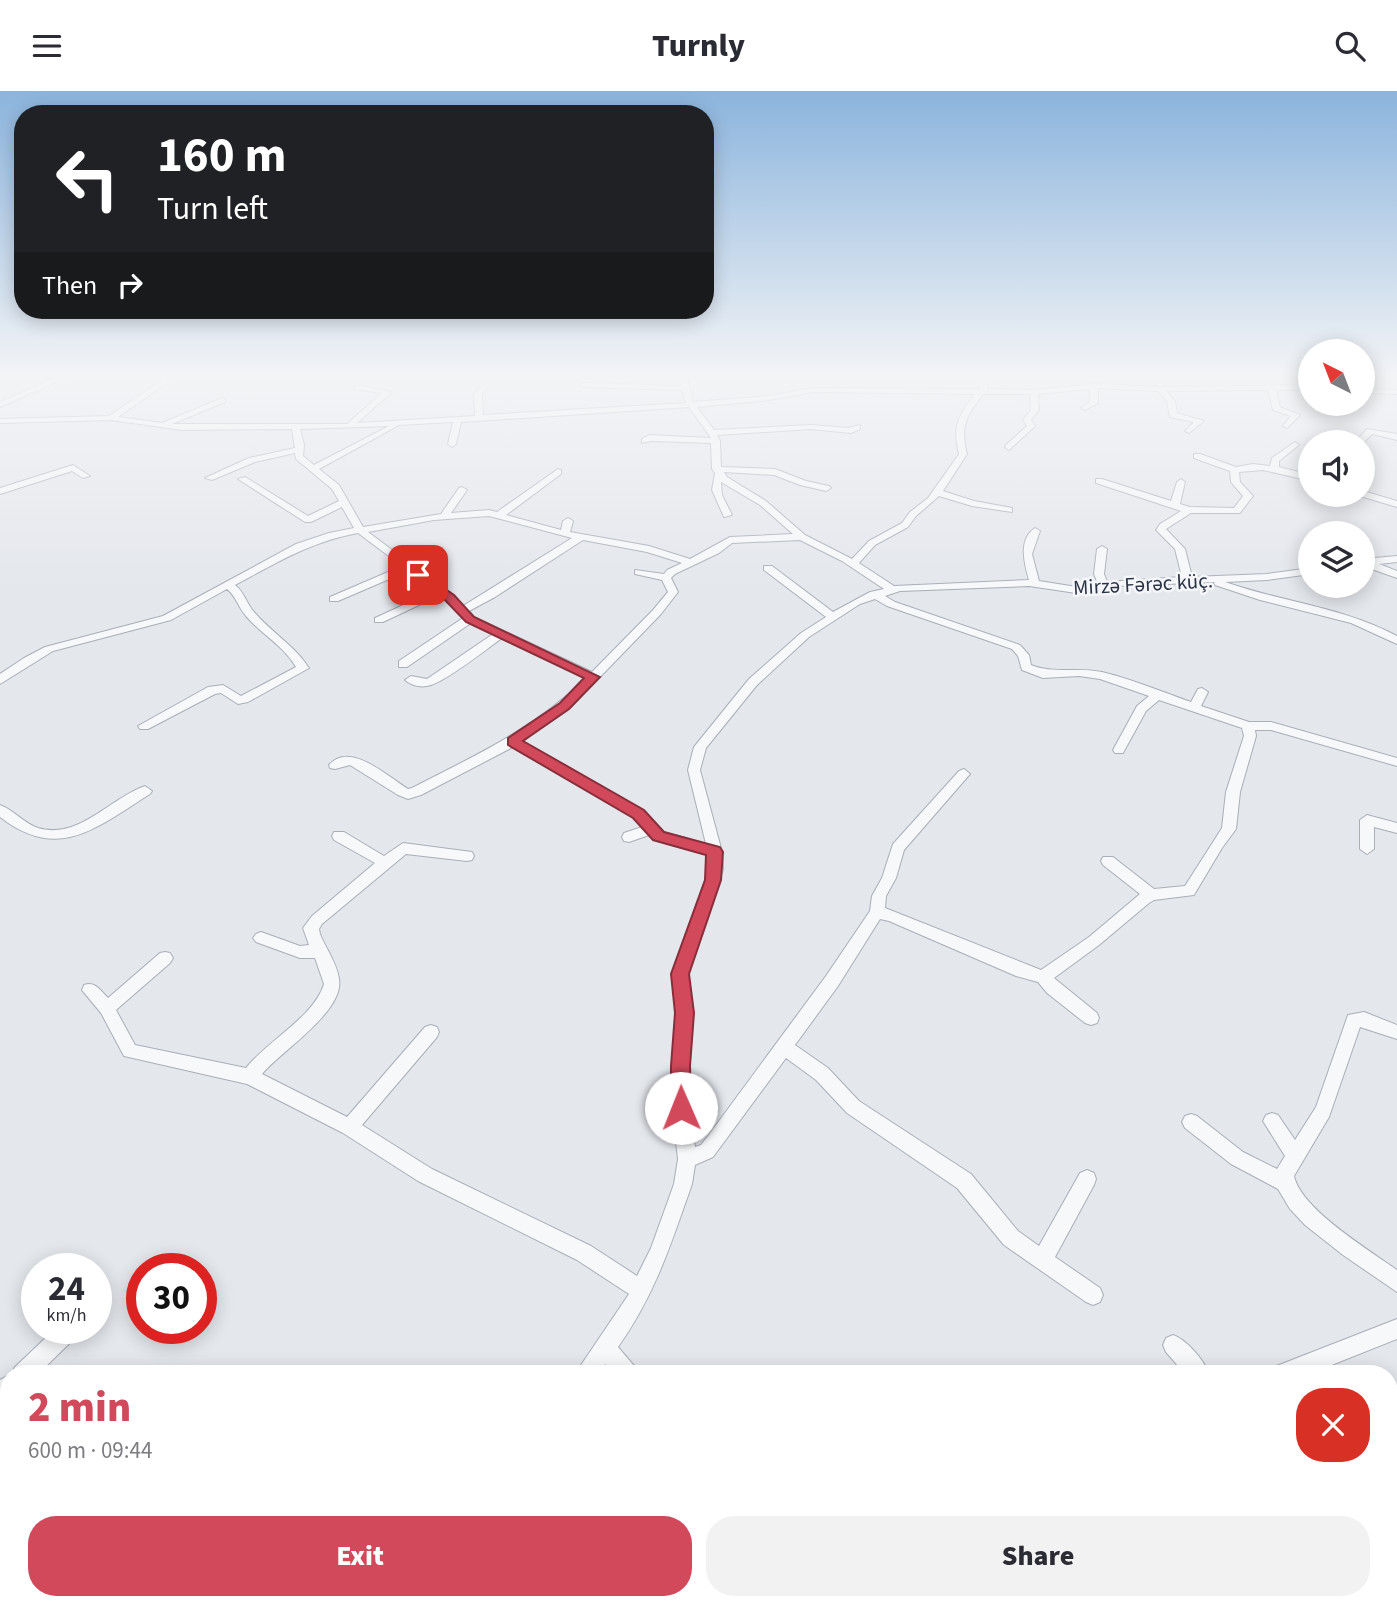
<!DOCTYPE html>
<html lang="en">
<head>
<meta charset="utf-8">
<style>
	:root { --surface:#fff; --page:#f2f2f3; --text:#2b2b33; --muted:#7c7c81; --accent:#d1495b }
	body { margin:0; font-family:"Source Sans 3",sans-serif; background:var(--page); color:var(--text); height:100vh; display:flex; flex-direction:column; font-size:26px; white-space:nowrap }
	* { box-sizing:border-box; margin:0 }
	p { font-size:23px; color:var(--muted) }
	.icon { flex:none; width:38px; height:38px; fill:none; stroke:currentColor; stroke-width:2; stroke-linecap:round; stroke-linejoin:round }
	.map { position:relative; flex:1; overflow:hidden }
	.sheet { position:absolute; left:0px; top:1274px; width:1398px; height:245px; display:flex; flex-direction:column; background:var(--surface); border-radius:28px 28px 0 0; box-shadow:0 4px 18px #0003 }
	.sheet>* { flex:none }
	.hud { position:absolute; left:14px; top:14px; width:700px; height:214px; border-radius:28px; box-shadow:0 4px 18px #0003; background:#202124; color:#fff; overflow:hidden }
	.needle { width:46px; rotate:318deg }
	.controls { position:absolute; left:1298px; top:248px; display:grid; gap:14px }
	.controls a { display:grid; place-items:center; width:77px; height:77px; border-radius:50%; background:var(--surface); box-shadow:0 4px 18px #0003; font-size:35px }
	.speed { position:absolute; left:21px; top:1162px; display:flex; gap:14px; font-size:35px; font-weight:700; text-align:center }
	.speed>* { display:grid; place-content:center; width:91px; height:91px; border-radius:50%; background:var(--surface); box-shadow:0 4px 18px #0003; line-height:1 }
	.speed small { font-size:18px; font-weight:400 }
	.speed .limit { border:10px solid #d22; background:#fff; color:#111 }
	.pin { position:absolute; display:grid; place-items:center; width:60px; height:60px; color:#fff; margin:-30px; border-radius:14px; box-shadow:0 4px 10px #0006 }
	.me { position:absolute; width:77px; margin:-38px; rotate:359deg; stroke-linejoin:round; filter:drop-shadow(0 0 5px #0008) }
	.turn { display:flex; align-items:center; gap:24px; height:147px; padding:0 28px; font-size:32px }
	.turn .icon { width:91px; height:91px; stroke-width:2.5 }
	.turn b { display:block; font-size:49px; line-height:60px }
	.then { display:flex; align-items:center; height:66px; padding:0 28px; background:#0003; gap:14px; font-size:26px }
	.round { display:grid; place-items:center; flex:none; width:74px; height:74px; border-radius:28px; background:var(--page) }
	.overview { display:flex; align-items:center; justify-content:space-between; height:119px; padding:0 28px }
	h1 { font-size:42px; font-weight:800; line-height:52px; color:var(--accent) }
	.action { display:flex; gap:14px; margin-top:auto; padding:14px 28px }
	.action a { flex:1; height:80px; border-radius:28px; background:var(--accent); color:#fff; font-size:28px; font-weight:800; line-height:80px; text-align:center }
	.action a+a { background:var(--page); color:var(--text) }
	header { display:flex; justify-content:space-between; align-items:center; height:91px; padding:0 28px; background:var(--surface); font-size:32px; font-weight:800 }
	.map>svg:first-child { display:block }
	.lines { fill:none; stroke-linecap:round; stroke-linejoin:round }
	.street-casing { stroke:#a9aeb7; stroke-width:2 }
	.street { fill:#f7f8fa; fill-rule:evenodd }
	.route { fill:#d1495b; stroke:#882f3b; stroke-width:2 }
	.labels { text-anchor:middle; stroke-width:5; stroke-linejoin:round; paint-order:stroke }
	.far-street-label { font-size:21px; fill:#2b3445; stroke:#f4f6f9 }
</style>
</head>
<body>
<header><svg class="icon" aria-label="menu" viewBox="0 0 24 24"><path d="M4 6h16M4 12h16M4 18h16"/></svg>Turnly<svg class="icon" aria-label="search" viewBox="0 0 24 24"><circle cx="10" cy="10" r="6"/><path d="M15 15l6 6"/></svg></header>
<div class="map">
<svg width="1397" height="1519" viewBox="0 0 1397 1519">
	<rect width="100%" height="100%" fill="#e4e7ec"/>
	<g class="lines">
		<g class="street-casing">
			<path id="street" d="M58 286H67L0 316V311Z
				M167 286 174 287 118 326 162 332 222 307 226 309 225 311 172 333H347L382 302 355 298 354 296 358 294 392 301 357 332 475 325 474 303 483 294 487 296 482 303 483 324 686 312 682 299 584 296 580 294 584 292 681 295 680 286H687L693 311 769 305 813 297 979 298 981 286H988L987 298 1034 299 1094 293 1167 296 1311 294V298L1276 299 1280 316 1300 324 1287 337 1283 335 1291 325 1273 319 1268 299 1166 300 1175 310 1177 322 1204 330 1189 342 1185 340 1194 331 1170 326 1167 310 1158 300 1098 297V312L1085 319 1081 317 1090 311V298L1038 303 1039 319 1031 329 1035 335 1009 359 1005 356 1006 354 1027 335 1023 329 1031 319 1030 303H983C966 325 960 335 967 363L943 400 974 410 1012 417V421L972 415 939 405 916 425 908 436 875 454 859 472 894 495 1029 489C1024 472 1018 448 1035 437L1040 440 1032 463 1039 490 1083 497 1098 493 1094 483 1097 458 1102 455 1107 458 1104 483 1107 491 1182 486 1175 458 1156 439 1160 433 1181 420 1096 392V388H1102L1171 410 1177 391 1181 388 1185 391 1180 413 1190 416 1234 417 1243 405 1231 391 1230 380 1194 367V363H1200L1236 376 1253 373 1270 375 1272 367 1295 351 1299 354 1279 370V376L1311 384V390L1263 379 1239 381 1240 391 1253 405 1240 422H1191L1166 438 1185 458 1192 486 1267 483 1311 477V483L1267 489 1225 491C1282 511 1343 516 1397 545V553L1351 532 1260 509 1215 494 1214 491 1117 495 1083 503 1029 495 900 500 885 505 895 511 1020 554 1029 564 1031 574C1053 583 1078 576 1102 581 1132 588 1162 601 1191 611L1198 598 1202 597 1208 601 1201 615 1249 631H1271L1397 667V675L1271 639H1255L1256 645 1240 701 1236 738 1222 757 1194 804 1154 809 1149 812 1099 854 1054 887 1097 922 1099 927 1097 932 1091 934 1085 932 1047 902 1038 891 1016 885 889 830 880 828 838 895 795 954 828 977 859 1010 971 1083 1018 1140 1039 1155 1080 1082 1087 1079 1094 1082 1096 1088 1094 1094 1055 1166 1100 1197 1103 1204 1100 1211 1093 1214 1086 1211 1004 1154 957 1097 847 1022 816 989 786 967 713 1066 695 1074 692 1093C671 1153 655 1204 618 1256L635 1276 638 1283H614L605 1273 598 1283H575L629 1203 577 1169 418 1090 343 1042 247 993 124 965 101 922 82 899 84 894C95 890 100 899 108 907L160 862 165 861 170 862 173 867 170 872 116 919 135 954 246 977C267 950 314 926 324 893L315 867H300L256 851 253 847 256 843 261 841 300 855 309 854 303 837 312 825 375 772 334 749 332 745 334 741H344L384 765 403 752 472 761 474 765 472 769 467 770 406 763 322 833 319 838 320 843C326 858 337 872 339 888 345 920 280 961 262 983L347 1026 425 936 431 934 437 936 439 941 437 946 362 1034 432 1078 591 1155 637 1185 651 1157 674 1093 678 1068 672 1017V976L676 922 672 883 709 778 708 764 654 749 649 744 629 751 624 750 622 746 624 742 642 736 633 726 513 656 421 704 408 708 398 704 350 674 335 678 330 677 329 674C350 650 387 685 408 698L412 697C474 665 536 637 586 587L502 547C487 558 446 590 431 594 422 597 412 595 405 589L411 585 427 588 493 543 471 532 407 576H399V570L463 527 440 504 383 531H375V527L434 500 408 480 338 510H330V506L402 475 358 442C310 451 278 471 235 494 245 502 246 512 254 521 271 541 294 554 309 577L248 611 238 613 221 602 215 603 148 638H140L138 635 208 596 223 594 241 605 296 576C284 555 261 543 246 525 238 516 236 505 227 498L171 529 53 560 0 593V583L24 567 45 556 163 525 296 453 329 442 354 437 342 416 311 431H305L238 388 245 386 308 425 339 410 332 398 296 368 295 362 255 371 212 389 205 387 249 367 295 357 292 338 182 339 111 329 0 332V328L109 325ZM813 301 975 303C958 325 952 335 959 363L928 407 910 421 902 432 869 450 852 468 805 444 766 410 727 386 724 381 774 384 800 394 826 400 831 397 829 395 806 390 775 378 721 376 720 350 717 344 811 338 851 342 860 338V334L849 337 811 334 714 339 697 316 769 309ZM689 316 711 347 649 344 642 348V352L651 350 711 352 712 378 715 382 712 399 724 426 732 424 722 404 721 391 760 414 793 443 730 446 690 468 649 455 570 441 573 430 568 427 563 430 561 439 506 424 561 383V379L558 378 497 421 489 419 451 422 467 399 462 396 459 397 441 423 363 436 339 394 319 378 399 334 453 331 448 353 452 356 456 353 461 331ZM389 335 314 374 303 365 304 354 300 338ZM489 425 572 447 463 515 454 505 368 441 434 429ZM583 449 647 461 682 472 667 479 664 483 635 479V483L662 489 668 501 653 519 592 581 474 526 469 520 495 506ZM800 449 842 470 884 498 870 501 833 521 772 475H764V479L826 526 801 542 749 588 694 656 688 679 706 753 664 741 643 720 522 650 569 618 661 523 678 501 671 487 675 483 719 462 732 452ZM875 508 887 515 1012 558 1018 565 1022 579 1043 587 1079 585 1100 588 1149 605 1137 615 1113 659 1115 662H1123L1146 620 1159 609 1242 637 1244 645 1226 701 1222 737 1185 795 1154 798 1113 766H1103L1101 770 1103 774 1140 803 1089 846 1041 879 885 817 886 805 896 787 904 759 970 683 964 678 959 680 893 753 882 787 872 805 870 820 826 885 708 1045 701 1054 695 1056 690 1017 688 976 692 922 688 883 723 778 722 761 700 679 706 657 757 594 809 546 860 513Z
				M1363 298 1397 299V303L1363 302Z
				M1367 338 1397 343V349L1372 343 1363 352H1355Z
				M73 374 90 385 83 387 72 380 0 403V397Z
				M1363 400 1397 410V416L1360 405 1363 404Z
				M1397 465V471L1379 473 1397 480V487L1363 475V468Z
				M145 695 152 700 150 703C97 736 59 772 0 726V714C14 719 23 732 38 737 79 749 110 707 145 695Z
				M1367 724 1397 732V742L1374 736V758L1367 763 1360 758V729Z
				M1364 921 1397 934V948L1360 936 1329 1026 1294 1085C1301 1118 1369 1159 1397 1179V1201L1343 1164 1305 1134 1290 1118 1278 1098 1231 1073 1185 1037 1182 1031 1185 1025 1191 1023 1197 1025 1243 1061 1277 1078 1285 1065 1263 1030 1266 1024 1272 1022 1278 1024 1295 1049 1316 1016 1348 924Z
				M1397 1228V1248L1309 1283H1271L1274 1276Z
				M56 1237H81L78 1244 38 1283H12L15 1276Z
				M1173 1244C1187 1249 1204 1269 1209 1283H1185L1166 1261 1163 1254 1166 1247Z
				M9 1284V1309L0 1314V1289Z
				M420 1510H446L442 1519H417Z
				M482 1510H513L517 1519H486Z"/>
		</g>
		<use href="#street" class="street"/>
	</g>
	<linearGradient id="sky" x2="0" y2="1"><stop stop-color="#8bb4dd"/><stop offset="0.57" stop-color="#f3f4f6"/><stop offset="1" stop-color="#f3f4f6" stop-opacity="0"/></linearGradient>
	<rect width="1397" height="498" fill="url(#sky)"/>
	<path class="route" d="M414 482H422L454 504 474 526 600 586 569 618 523 650 644 719 664 741 720 756 723 761 721 789 689 883 694 922 690 975 691 1017 688 1024 681 1027 674 1024 671 1017V975L675 922 671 883 705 789 706 764 653 749 633 727 508 654V647L560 612 584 587 466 531 445 509 414 487Z"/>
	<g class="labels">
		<g class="far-street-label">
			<text transform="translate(1143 493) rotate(-3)" y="7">Mirzə Fərəc küç.</text>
		</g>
	</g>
</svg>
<div class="controls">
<a><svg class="needle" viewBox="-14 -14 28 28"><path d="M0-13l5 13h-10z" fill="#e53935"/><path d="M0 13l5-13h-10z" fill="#7c7c81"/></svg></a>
<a><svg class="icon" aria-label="sound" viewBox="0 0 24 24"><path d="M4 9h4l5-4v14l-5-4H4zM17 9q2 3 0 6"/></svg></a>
<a><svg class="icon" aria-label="layers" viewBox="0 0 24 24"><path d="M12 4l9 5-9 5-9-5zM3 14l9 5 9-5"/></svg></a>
</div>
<div class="speed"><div>24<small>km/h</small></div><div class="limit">30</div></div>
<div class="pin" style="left:418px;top:484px;background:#d93025"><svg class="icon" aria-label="arrive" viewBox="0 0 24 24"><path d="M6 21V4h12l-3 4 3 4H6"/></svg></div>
<svg class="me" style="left:681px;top:1017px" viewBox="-20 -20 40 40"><circle r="19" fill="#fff"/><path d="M0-13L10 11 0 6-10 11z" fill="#d1495b"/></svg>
<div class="hud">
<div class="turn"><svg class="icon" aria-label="left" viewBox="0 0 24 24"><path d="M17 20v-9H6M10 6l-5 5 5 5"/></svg><div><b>160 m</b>Turn left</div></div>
<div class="then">Then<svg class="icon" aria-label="right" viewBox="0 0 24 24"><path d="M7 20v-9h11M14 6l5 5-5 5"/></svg></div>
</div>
<section class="sheet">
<div class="overview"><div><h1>2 min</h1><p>600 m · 09:44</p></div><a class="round" style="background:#d93025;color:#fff"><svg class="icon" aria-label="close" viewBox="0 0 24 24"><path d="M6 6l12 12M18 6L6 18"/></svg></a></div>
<div class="action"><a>Exit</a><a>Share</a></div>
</section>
</div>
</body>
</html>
